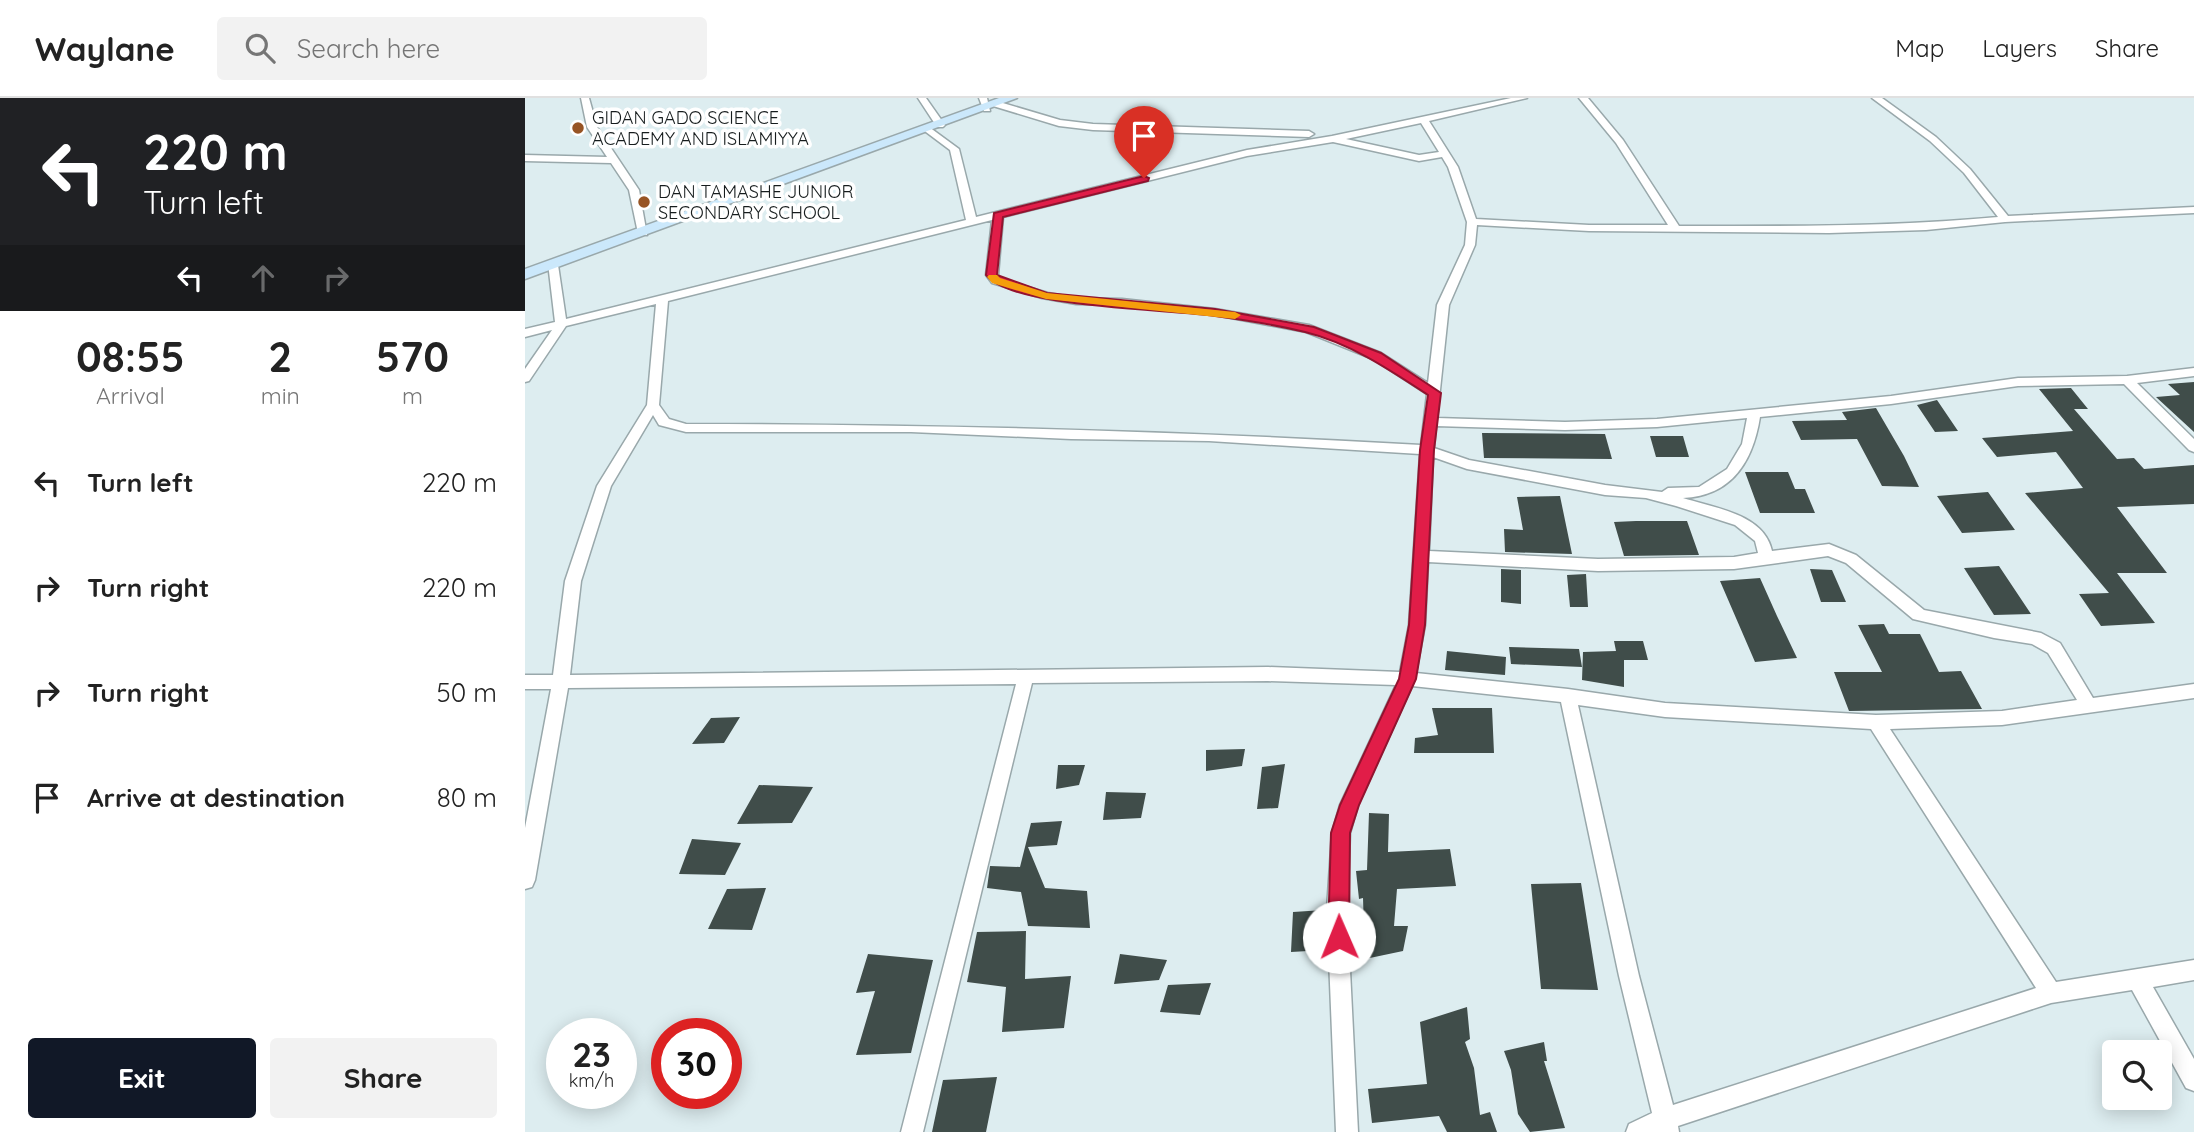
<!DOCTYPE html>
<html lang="en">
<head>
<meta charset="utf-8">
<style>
	:root { --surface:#fff; --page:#f2f2f2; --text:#222; --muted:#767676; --line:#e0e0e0; --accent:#111827 }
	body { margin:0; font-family:Quicksand,sans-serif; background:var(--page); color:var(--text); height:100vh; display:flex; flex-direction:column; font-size:26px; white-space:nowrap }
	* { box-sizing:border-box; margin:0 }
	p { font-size:23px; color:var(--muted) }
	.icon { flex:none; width:38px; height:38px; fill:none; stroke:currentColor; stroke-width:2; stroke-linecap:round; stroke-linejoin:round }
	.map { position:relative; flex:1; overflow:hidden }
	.side { display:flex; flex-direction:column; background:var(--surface); width:525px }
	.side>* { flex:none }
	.top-card { background:#202124; color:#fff; overflow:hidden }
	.tools { position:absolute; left:1577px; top:942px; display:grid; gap:14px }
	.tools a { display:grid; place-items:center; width:70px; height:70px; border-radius:7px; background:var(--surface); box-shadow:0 4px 18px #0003; font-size:35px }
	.speed { position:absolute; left:21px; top:920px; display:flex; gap:14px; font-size:35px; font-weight:700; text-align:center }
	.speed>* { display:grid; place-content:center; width:91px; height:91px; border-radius:50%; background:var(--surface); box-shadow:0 4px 18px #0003; line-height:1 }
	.speed small { font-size:18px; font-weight:400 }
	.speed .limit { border:10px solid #d22; background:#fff; color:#111 }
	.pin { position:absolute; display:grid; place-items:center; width:60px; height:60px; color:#fff; margin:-72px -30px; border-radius:50% 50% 50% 0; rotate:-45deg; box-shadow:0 0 7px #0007 }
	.pin .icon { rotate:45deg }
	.me { position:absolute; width:77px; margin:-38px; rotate:359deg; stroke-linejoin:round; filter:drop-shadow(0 0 5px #0008) }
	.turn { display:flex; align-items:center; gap:24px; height:147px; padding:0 28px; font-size:32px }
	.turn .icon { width:91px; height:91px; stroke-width:2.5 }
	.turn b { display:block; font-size:49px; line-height:60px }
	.lanes { display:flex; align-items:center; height:66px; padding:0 28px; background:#0003; justify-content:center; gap:35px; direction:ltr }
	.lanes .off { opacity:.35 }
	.eta { display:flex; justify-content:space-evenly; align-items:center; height:119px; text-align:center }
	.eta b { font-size:42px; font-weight:800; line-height:49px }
	.button { display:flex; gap:14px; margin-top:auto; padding:14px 28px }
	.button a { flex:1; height:80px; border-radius:7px; background:var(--accent); color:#fff; font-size:28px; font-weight:800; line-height:80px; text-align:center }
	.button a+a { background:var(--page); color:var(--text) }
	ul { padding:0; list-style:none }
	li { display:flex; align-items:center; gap:21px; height:105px; padding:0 28px }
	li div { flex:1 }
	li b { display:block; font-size:26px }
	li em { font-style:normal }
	header { display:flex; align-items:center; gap:42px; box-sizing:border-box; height:98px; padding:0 35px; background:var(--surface); border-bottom:2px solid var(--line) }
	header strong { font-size:33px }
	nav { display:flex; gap:38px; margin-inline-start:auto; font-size:24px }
	.search { width:490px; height:63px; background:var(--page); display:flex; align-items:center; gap:18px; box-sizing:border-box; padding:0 24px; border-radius:7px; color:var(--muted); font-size:26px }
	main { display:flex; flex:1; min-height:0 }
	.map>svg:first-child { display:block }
	.building { fill:#404d4a }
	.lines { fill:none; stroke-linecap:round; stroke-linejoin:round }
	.street-casing { stroke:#99a8ab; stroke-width:3 }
	.secondary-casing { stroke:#99a8ab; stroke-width:3 }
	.street { fill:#fff; fill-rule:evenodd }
	.secondary { fill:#cbe8fb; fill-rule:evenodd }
	.route { fill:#e11d48; stroke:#92132f; stroke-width:2 }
	.slow { fill:#f59e0b }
	.poi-dot { fill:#975424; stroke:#fff; stroke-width:2.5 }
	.labels { text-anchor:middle; stroke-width:7; stroke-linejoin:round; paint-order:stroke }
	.far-poi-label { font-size:18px; fill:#161c1d; stroke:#fff; text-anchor:start }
</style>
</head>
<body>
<header>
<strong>Waylane</strong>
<div class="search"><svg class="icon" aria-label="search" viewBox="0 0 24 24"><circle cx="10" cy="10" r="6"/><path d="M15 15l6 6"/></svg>Search here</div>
<nav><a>Map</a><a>Layers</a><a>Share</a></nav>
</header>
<main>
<section class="side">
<div class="top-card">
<div class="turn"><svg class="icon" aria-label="left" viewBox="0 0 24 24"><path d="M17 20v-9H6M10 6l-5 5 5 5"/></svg><div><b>220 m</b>Turn left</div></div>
<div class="lanes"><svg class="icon" aria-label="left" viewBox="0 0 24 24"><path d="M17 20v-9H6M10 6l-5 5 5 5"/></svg><svg class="icon off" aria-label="ahead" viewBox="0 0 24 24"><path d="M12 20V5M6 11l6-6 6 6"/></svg><svg class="icon off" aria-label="right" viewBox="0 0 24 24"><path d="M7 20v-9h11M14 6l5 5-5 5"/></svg></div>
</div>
<div class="eta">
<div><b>08:55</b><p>Arrival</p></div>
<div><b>2</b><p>min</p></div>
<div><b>570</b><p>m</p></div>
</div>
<ul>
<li><svg class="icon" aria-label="left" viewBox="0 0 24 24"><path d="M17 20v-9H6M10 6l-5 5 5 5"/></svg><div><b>Turn left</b></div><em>220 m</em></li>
<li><svg class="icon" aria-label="right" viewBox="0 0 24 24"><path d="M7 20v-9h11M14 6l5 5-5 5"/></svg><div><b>Turn right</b></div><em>220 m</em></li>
<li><svg class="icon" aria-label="right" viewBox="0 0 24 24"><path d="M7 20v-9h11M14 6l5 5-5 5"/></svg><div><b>Turn right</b></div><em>50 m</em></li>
<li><svg class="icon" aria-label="arrive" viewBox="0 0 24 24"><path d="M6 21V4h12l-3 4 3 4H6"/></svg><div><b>Arrive at destination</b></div><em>80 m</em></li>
</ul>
<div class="button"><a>Exit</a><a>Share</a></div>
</section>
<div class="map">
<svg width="1669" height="1034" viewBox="0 0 1669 1034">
	<rect width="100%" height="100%" fill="#ddedf0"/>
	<path class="building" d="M1669 284V334L1631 299 1655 297 1643 286Z
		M1546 290 1563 311H1549L1592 361 1609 360 1619 371 1669 367V406L1592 409 1642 475H1592L1630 525 1576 528 1554 496 1584 495 1500 395 1558 390 1531 354 1472 359 1457 340 1548 333 1514 291Z
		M1412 302 1433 333 1410 334 1392 307Z
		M1351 310 1379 358 1394 389 1357 388 1332 341 1276 342 1267 323 1322 322 1317 314Z
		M957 335 1080 336 1087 361 959 360Z
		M1125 338H1158L1164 359H1131Z
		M1220 374H1263L1270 391H1280L1290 415H1235Z
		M1463 394 1490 432 1437 435 1412 398Z
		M1035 398 1047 456 980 454 979 431 998 432 992 399Z
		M1111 423H1162L1174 457 1099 458 1089 424Z
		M1474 468 1506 516 1469 517 1439 470Z
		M976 471 996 472V506L976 504Z
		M1285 471 1307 472 1321 504H1296Z
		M1061 476 1063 509H1045L1042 477Z
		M1235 480 1252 518 1272 560 1230 564 1195 483Z
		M1359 526 1364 536H1395L1414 574 1436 573 1457 611 1324 613 1309 574H1357L1333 527Z
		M1089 543H1118L1123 562H1099V589L1057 582 1058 554 1091 553Z
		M984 549 1054 551 1057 569 986 566Z
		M922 553 981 559 980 577 920 572Z
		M907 610H967L969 655H889L890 640 913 637Z
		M215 619 199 645 167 646 186 620Z
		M720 651 717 668 681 673V652Z
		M760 666 753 710 732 711 737 669Z
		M533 667H560L554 687 531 691Z
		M234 687 288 689 267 725 212 726Z
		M581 694 621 695 616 720 578 722Z
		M844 715 864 716 863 754 925 751 931 788 872 791 869 828H883L878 853 840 861 838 800 834 801 831 773 842 772Z
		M537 723 532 747 503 749 520 790 562 793 565 830 503 828 496 794 462 790 465 768 495 769 506 725Z
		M167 741 216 745 200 777 154 776Z
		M1056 785 1073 892 1016 891 1006 786Z
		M241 790 227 832 183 831 202 791Z
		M799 812 800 852 766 854 768 814Z
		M501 833 500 881 546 878 539 930 477 934 481 889 442 884 452 834Z
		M343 856 408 862 386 955 331 957 350 893 331 895Z
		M595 856 642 862 634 882 589 886Z
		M686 885 675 917 635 914 643 887Z
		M942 909 945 941 940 944 949 970 955 1017 965 1014 972 1034H922L914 1018 847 1025 843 991 902 986 895 924Z
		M1019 944 1022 963H1019L1040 1030 1005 1034 993 1016 986 972 979 953Z
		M472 979 461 1034H407L418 982Z"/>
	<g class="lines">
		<g class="street-casing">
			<path id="street" d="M56 0H64L72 29 114 92 122 137 113 135 104 92 86 65 0 63V57L82 59 62 29Z
				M393 0H401L420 27 418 29H412Z
				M454 0H462L465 13H459Z
				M986 0H1002L904 23 933 69 951 121 1064 127H1143L1091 45 1054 0H1063L1098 42 1154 128C1261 128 1366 129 1473 119L1439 75 1405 43 1347 0H1357L1411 39 1445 71 1483 118 1669 109V115L1480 124 1401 132 1304 135 1064 133 952 127 950 147 924 207 912 320 1040 324 1132 321 1366 298 1493 280 1602 278 1669 270V278L1612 285 1669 341V354L1664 352 1599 286 1493 288 1366 306 1235 319C1228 363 1207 398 1158 400 1190 410 1239 416 1247 453L1304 446 1331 457 1399 512 1516 535 1535 545 1568 600 1669 586V600L1477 627 1365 631 1531 884 1669 862V882L1628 889 1669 961V993L1661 990 1607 892 1526 905 1153 1028 1154 1034H1101L1104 1026 1127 1015 1094 878 1036 604 887 588 833 707 825 735 822 811 833 1034H811L802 811 807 735 815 707 871 587 743 583 507 585 398 1034H376L491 586 43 590 10 782 7 789 0 791V730L26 591H0V577H28L40 483 72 388 122 307 131 206 41 228 4 283 0 284V271L27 232 0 239V231L30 224 23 165 33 167 41 221 441 122 425 52 401 34 399 32 404 29 434 51 451 119 722 52 807 38ZM896 25 914 54 894 57 821 41ZM808 44 894 63 917 59 923 69 942 124 940 147 912 207 903 285 856 255 784 227 690 211 597 201 551 200 523 195 475 181 473 177 478 119 722 58ZM467 122 461 177 467 185 517 200 551 206 597 207 690 217 781 234 848 261 902 296 896 347C651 333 406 326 161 326L144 321 134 307 143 203ZM128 317 134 327 161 334H386L546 341 684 343 895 356 884 527 875 574 743 569 45 577 56 483 86 388ZM1222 320 1217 346 1202 371 1174 389 1143 390 1137 394 1080 387 944 362 909 350 911 328 1040 332 1132 329ZM908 359 942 371 1080 397 1121 400 1151 408 1210 427 1230 443 1233 455 1209 459 1073 461 904 453ZM1303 458 1321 465 1388 521 1469 540 1507 546 1523 555 1552 602 1477 613 1351 617 1140 605 1043 591 891 575 900 527 903 464 1073 473 1209 471ZM1053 607 1140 619 1346 631 1511 890 1148 1007 1114 878Z
				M471 3 535 22 568 26 784 33 789 36 784 39 568 32 534 28 468 8 467 6Z"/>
		</g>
		<g class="secondary-casing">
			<path id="secondary" d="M474 0H492L0 181V171Z"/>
		</g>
		<use href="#street" class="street"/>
		<use href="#secondary" class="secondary"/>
	</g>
	<path class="route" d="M619 78 624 80 623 83 478 119 472 177 522 195 690 211 789 229 856 255 916 295 909 352 900 527 891 581 834 707 825 735 824 839 821 846 814 849 806 846 803 839 806 735 815 707 874 581 884 527 895 352 903 297C865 272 825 245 780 234 751 227 720 222 690 218 645 211 486 210 461 177L469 115Z"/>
	<path class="slow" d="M464 177H472L475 180 522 195 710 214 716 217 710 221 521 201 467 185 462 179Z"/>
	<g class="poi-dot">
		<circle cx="53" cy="30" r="7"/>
		<circle cx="119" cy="104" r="7"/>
	</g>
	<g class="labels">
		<g class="far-poi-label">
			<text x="67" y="26">GIDAN GADO SCIENCE<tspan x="67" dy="21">ACADEMY AND ISLAMIYYA</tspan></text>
			<text x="133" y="100">DAN TAMASHE JUNIOR<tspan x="133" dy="21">SECONDARY SCHOOL</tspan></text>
		</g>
	</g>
</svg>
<div class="tools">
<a><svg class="icon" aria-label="search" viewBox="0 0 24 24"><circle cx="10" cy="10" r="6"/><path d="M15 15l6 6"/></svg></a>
</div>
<div class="speed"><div>23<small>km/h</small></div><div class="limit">30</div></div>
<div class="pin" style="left:619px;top:80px;background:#d93025"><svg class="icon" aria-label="arrive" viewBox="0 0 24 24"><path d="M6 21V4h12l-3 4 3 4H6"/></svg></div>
<svg class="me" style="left:814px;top:839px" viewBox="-20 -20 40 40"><circle r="19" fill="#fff"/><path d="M0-13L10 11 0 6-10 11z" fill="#e11d48"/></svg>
</div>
</main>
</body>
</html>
